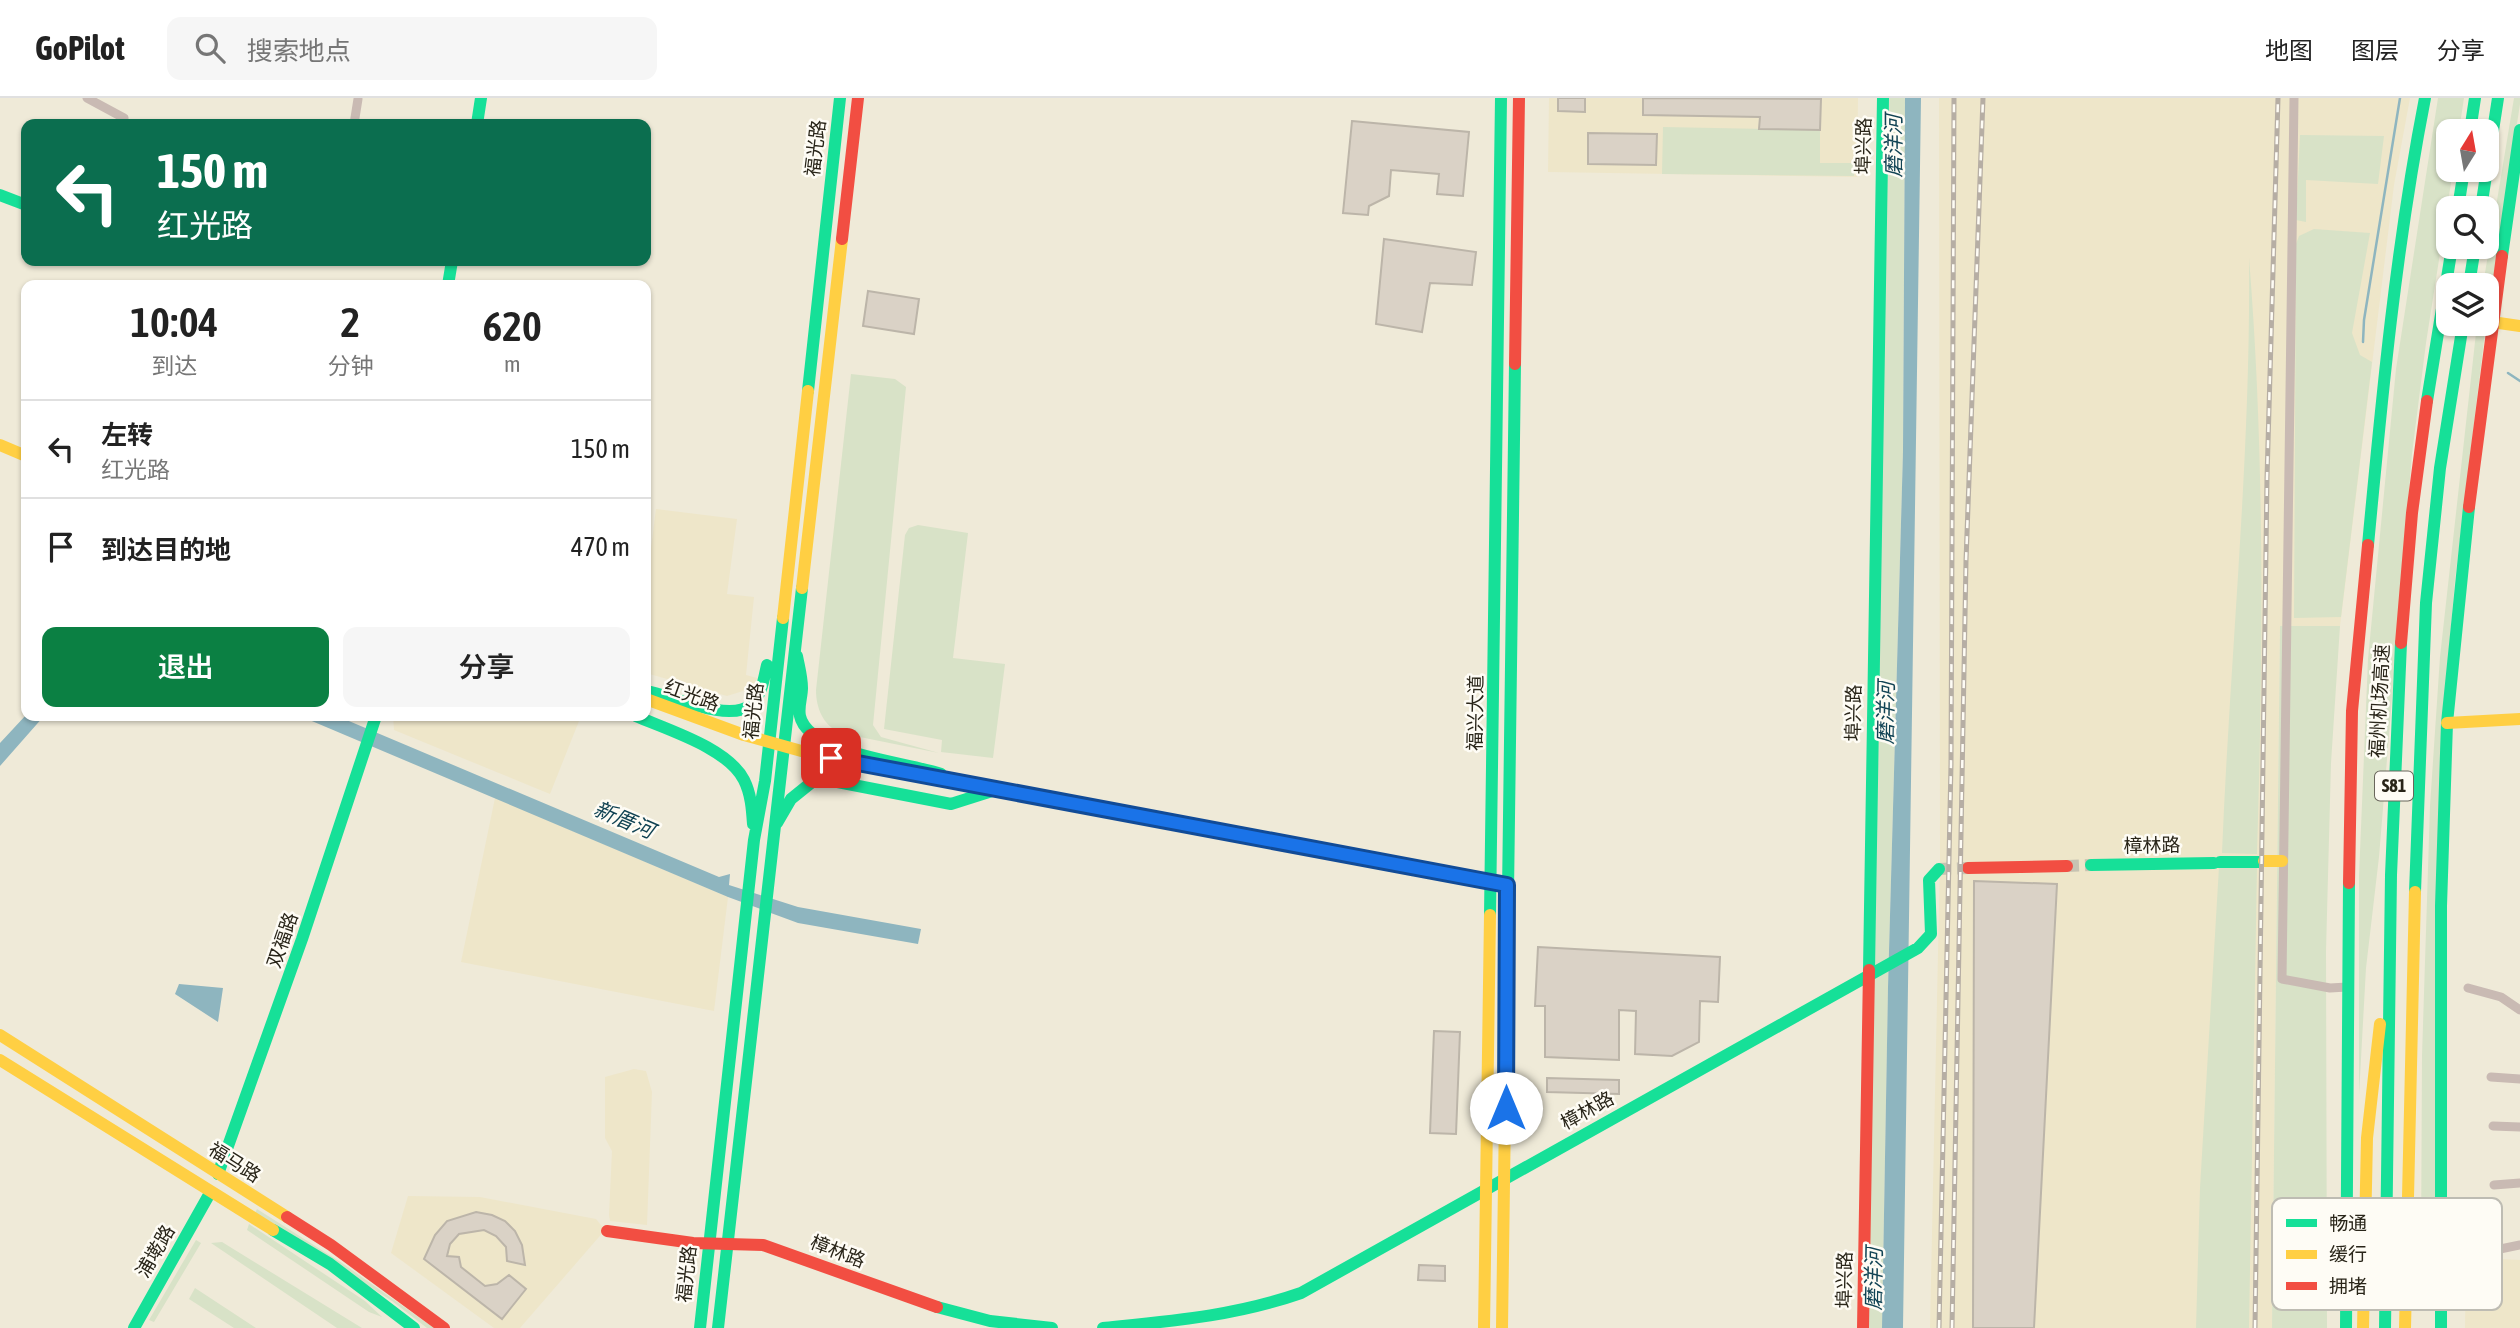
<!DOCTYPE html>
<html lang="zh">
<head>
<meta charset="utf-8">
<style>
	:root { --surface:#fff; --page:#f6f6f6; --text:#222; --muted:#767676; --line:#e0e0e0; --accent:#0b8043 }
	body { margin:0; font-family:"Asap Condensed","Noto Sans SC",sans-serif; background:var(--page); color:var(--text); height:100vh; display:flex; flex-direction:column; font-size:26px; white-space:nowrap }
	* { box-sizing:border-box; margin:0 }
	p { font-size:23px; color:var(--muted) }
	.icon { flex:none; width:38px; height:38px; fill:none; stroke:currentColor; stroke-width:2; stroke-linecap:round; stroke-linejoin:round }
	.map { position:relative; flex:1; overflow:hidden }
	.drawer { position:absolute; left:21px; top:182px; width:630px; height:441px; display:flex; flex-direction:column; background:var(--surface); border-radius:14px; box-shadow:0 2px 5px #0004 }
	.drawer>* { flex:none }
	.hud { position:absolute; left:21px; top:21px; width:630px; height:147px; border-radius:14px; box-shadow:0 2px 5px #0004; background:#0b6e4f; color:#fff; overflow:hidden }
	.needle { width:46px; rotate:11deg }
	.controls { position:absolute; left:2436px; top:21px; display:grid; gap:14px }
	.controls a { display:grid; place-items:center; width:63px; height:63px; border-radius:14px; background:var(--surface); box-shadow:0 2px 5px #0004; font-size:35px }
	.pin { position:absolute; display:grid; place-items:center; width:60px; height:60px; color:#fff; margin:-30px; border-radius:14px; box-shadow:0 4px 10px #0006 }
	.me { position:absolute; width:77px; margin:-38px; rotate:0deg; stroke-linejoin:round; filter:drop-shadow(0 0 5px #0008) }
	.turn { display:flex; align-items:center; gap:24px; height:147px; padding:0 21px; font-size:32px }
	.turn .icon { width:91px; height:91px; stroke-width:2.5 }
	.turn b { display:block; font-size:49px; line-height:60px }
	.eta { display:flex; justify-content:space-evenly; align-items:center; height:119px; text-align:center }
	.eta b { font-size:42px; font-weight:600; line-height:49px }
	.action { display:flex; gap:14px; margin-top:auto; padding:14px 21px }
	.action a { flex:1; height:80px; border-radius:14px; background:var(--accent); color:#fff; font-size:28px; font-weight:600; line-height:80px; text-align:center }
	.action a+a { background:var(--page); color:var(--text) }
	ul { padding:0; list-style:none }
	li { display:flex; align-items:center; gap:21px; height:98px; padding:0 21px; border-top:2px solid var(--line) }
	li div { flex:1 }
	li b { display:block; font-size:26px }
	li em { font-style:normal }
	header { display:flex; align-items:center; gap:42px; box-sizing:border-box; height:98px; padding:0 35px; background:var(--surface); border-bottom:2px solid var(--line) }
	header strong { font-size:33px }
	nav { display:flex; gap:38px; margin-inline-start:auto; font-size:24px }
	.search { width:490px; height:63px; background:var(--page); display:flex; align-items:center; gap:18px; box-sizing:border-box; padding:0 24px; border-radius:14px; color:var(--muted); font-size:26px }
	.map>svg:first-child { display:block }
	.built { fill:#eee6c9 }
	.green { fill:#d8e2c7 }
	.water { fill:#8eb5bf }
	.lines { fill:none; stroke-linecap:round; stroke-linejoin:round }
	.stream { stroke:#8eb5bf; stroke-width:2.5 }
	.building { fill:#dad2c6; stroke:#bcb5a9; stroke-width:2 }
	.secondary-tunnel { stroke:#c7c3b2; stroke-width:12; stroke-dasharray:12 6; stroke-linecap:butt }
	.street { stroke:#c9bab3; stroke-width:9 }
	.fast { stroke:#16e098; stroke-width:12 }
	.slow { stroke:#ffcf43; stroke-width:12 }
	.jam { stroke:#f24e42; stroke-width:12 }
	.rail-casing { stroke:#b6aea4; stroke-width:5 }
	.rail { stroke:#fefcf5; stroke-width:2.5; stroke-dasharray:8; stroke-linecap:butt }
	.route-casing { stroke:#114b97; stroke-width:18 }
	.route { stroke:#1a73e8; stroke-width:12 }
	.labels { text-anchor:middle; stroke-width:5; stroke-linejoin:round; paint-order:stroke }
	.shield { fill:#fefcf5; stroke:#69665b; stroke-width:2 }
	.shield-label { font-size:18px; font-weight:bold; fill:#292519 }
	.street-label { font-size:19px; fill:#292519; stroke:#fefcf5 }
	.water-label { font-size:21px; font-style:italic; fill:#114354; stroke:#fefcf5 }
	.key { fill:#fefcf5; stroke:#bebcb3; stroke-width:2 }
	.key-label { font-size:19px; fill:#292519 }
</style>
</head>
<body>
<header>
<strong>GoPilot</strong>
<div class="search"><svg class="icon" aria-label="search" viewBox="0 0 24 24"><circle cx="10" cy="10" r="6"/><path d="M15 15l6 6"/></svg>搜索地点</div>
<nav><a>地图</a><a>图层</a><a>分享</a></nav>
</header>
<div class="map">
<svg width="2520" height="1230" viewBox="0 0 2520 1230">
	<rect width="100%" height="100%" fill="#efead8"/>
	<path class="built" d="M1549 0H1858L1857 79 1548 74Z
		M1939 0H2410L2394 87 2340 528 2280 529 2272 1230H1930L1940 761Z
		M656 411 737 421 727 496 754 499 746 577 757 580 756 585 743 593 727 598 646 575V490Z
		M393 618H581L550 696 394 632Z
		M495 700 728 799 714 913 461 864Z
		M634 971 646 973 652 994 647 1127 610 1123 609 1117 612 1053 605 1040V979Z
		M408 1098 480 1099 596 1121 605 1132 520 1230H494L391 1155Z
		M2479 1160 2520 1162V1230H2465L2466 1162Z"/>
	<path class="green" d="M1885 0H1905L1903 353 1888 889 1882 1230H1865Z
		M2438 0H2464L2459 33H2448V72H2453L2426 245 2412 356 2379 759 2366 870 2359 997V778L2368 561 2396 271Z
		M2514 0H2520V6L2487 223V187H2483Z
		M1663 29 1820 32V65H1854V78L1662 76Z
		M2300 37 2384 38 2378 86 2306 82V124L2296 122Z
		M2314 131 2370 135 2352 235 2360 257 2372 264 2341 519 2294 520 2296 146 2299 138Z
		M2249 160C2265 358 2263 557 2257 756L2222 755C2230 556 2251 359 2249 160Z
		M2477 226H2486L2455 482 2442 631 2437 1148 2421 1154 2422 958 2430 708 2440 559Z
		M851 276 895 281 906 289 873 627 881 639 939 655 840 635C823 627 816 610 816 592Z
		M918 427 968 435 953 560 1005 566 993 660 941 654 942 642 884 631 905 437 909 430Z
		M2280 528H2340L2331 665 2326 853 2327 1230H2272Z
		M2257 768 2249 1230H2196L2200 1090 2219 769Z
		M257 1111 342 1165 434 1230H427L392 1203 255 1115Z
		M249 1126 365 1203 382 1219 369 1214 247 1132Z
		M196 1142 201 1145 154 1224 149 1222Z
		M222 1144 362 1230H337L211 1145Z
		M195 1190 256 1230H234L189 1201Z"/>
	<path class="water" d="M1905 0H1921L1903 1230H1882L1888 889 1903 353Z
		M26 617 44 618 0 668V645Z
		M300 618H337L719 779 730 776 729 787 798 809 921 831 918 846 798 825 728 799Z
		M179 886 223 890 218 924 175 896Z"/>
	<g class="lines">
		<path class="stream" d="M2363 244 2364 222 2400 0
			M2508 275 2520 283"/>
	</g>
	<path class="building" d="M1558 0H1585V14L1558 13Z
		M1643 0 1821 1 1820 32 1759 31 1760 19 1643 17Z
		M1352 23 1469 34 1463 98 1437 96 1439 76 1391 72 1389 98 1369 108 1368 117 1343 115Z
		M1588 35 1657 36 1656 67 1588 66Z
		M1384 141 1476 154 1472 187 1430 185 1422 234 1376 226Z
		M868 193 919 201 914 236 863 228Z
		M1974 783 2057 786 2034 1230H1973Z
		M1538 849 1720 859 1718 904 1700 903 1699 944 1672 958 1635 956 1636 913 1619 912V962L1545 959V908H1535Z
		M1434 933 1460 934 1456 1036 1430 1035Z
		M1547 980 1619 982V996L1547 994Z
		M476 1114 492 1117 505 1123 515 1133 522 1147 525 1167 507 1163 506 1149 496 1138 484 1132 459 1136 450 1146 447 1158 459 1159 461 1169 485 1188 497 1186 509 1177 526 1191 502 1221 424 1161 435 1137 447 1123Z
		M1419 1167 1445 1168V1183L1418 1182Z"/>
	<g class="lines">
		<path class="secondary-tunnel" d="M2067 768 2091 767
			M1939 771 1968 770"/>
		<path class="street" d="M87 0 124 20 122 26
			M2294 0 2282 881 2330 890 2347 889
			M354 26 358 1
			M2468 890 2501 899 2520 912
			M2491 979 2520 981
			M2493 1028 2520 1029
			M2494 1087 2520 1085
			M2361 1161 2442 1163 2520 1147"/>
		<path class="fast" d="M477 26 481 0
			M2470 33 2475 0
			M0 97 26 107
			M2458 110 2464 72
			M2481 110 2498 0
			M2502 158 2520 32
			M448 187 452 163
			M2469 187 2475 149
			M808 293 840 0
			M2427 303 2452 149
			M2368 447C2382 297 2396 148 2425 0
			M797 558C799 569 802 579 802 590 802 599 798 609 800 618 808 656 908 664 941 676
			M646 593C672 598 729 625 751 607 762 597 764 580 767 567
			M636 618C668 632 728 650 744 682 751 696 752 711 753 726
			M1062 703 1507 787
			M777 725 791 701 817 680 951 706 992 693
			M2220 764H2259
			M2091 767 2214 765
			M2415 794 2426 505 2440 370 2463 226
			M1490 817 1501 0
			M1507 870 1515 266
			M1869 872 1883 0
			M218 1076 302 841 376 618
			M273 1132 330 1166 414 1230
			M937 1209 990 1223 1052 1230
			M134 1230 210 1095
			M700 1230 754 742 765 683 783 520
			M718 1230 802 490
			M1103 1230C1172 1223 1235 1218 1301 1195L1918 850 1931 836 1929 782 1939 771
			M2346 1230 2349 785
			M2385 1230 2391 777 2401 545
			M2441 1230V808L2447 625 2469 409"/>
		<path class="slow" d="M2492 224 2520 228
			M0 347 26 358
			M802 490 842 141
			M783 520 808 293
			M646 601 744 637 805 654 1062 703
			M2447 625 2520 621
			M2264 763H2282
			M0 937 287 1119
			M0 962 273 1132
			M1484 1230 1490 817
			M1502 1230 1507 870
			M2363 1230 2367 1040 2380 926
			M2405 1230 2415 794"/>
		<path class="jam" d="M842 141 858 0
			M1515 266 1519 0
			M2469 409 2502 158
			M2401 545 2412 415 2427 303
			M1968 770 2067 768
			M2349 785 2352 613 2368 447
			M287 1119 331 1147 444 1230
			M607 1133 693 1145 763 1147 937 1209
			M1863 1230 1869 872"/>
		<g class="rail-casing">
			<path id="rail" d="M1939 1230 1951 666 1954 0
				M1952 1230 1966 463 1983 0
				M2255 1230 2267 380 2278 0"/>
		</g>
		<use href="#rail" class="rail"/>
	</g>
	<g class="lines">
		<g class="route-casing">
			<path id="route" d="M831 660 1507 787 1506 1010"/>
		</g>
		<use href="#route" class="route"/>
	</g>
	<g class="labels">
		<rect class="shield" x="2375" y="673.5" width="38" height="29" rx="5"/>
		<g class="shield-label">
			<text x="2394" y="694">S81</text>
		</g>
		<g class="street-label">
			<text transform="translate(1863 48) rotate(-89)" y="7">埠兴路</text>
			<text transform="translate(815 50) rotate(-83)" y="7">福光路</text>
			<text transform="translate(692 597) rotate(20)" y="7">红光路</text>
			<text transform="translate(2379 603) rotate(-87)" y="7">福州机场高速</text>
			<text transform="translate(753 613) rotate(-84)" y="7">福光路</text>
			<text transform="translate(1475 615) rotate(-89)" y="7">福兴大道</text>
			<text transform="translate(1853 615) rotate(-89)" y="7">埠兴路</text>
			<text transform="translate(2152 747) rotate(-1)" y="7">樟林路</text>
			<text transform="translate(282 842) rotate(-71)" y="7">双福路</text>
			<text transform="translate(1587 1012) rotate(-29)" y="7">樟林路</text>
			<text transform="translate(235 1064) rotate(32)" y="7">福马路</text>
			<text transform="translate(155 1153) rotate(-60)" y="7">浦墘路</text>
			<text transform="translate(838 1153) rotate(21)" y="7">樟林路</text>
			<text transform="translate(686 1176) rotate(-84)" y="7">福光路</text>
			<text transform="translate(1844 1182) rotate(-89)" y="7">埠兴路</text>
		</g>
		<g class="water-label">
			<text transform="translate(1894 48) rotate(-90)" y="7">磨洋河</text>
			<text transform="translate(1886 615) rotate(-89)" y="7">磨洋河</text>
			<text transform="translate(624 722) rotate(23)" y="7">新厝河</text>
			<text transform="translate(1874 1181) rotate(-89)" y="7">磨洋河</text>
		</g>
	</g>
	<rect x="2272" y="1100" width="230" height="112" rx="10" class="key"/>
	<rect x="2286" y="1121" width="31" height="8" fill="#16e098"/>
	<rect x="2286" y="1152" width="31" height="9" fill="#ffcf43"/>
	<rect x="2286" y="1184" width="31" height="8" fill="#f24e42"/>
	<g class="key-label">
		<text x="2329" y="1132">畅通</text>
		<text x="2329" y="1163">缓行</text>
		<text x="2329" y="1195">拥堵</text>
	</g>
</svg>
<div class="controls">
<a><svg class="needle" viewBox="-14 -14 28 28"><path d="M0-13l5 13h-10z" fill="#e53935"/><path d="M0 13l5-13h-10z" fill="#767676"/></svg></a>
<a><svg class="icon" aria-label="search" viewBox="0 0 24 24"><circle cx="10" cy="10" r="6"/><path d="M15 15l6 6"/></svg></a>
<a><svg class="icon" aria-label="layers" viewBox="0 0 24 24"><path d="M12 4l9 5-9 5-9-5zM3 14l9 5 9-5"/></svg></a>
</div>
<div class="pin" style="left:831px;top:660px;background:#d93025"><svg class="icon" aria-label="arrive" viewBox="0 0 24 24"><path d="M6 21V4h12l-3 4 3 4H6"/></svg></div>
<svg class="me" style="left:1506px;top:1010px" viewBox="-20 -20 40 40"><circle r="19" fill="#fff"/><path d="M0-13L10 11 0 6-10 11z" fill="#1a73e8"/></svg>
<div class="hud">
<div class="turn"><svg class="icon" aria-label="left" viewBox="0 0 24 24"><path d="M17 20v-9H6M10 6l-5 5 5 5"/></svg><div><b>150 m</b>红光路</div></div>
</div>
<section class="drawer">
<div class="eta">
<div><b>10:04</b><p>到达</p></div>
<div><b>2</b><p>分钟</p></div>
<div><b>620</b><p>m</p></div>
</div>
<ul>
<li><svg class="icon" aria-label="left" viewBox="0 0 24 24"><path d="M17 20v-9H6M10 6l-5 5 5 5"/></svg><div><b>左转</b><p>红光路</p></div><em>150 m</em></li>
<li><svg class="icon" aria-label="arrive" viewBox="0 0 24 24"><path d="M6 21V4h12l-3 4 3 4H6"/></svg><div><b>到达目的地</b></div><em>470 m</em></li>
</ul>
<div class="action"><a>退出</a><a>分享</a></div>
</section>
</div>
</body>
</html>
